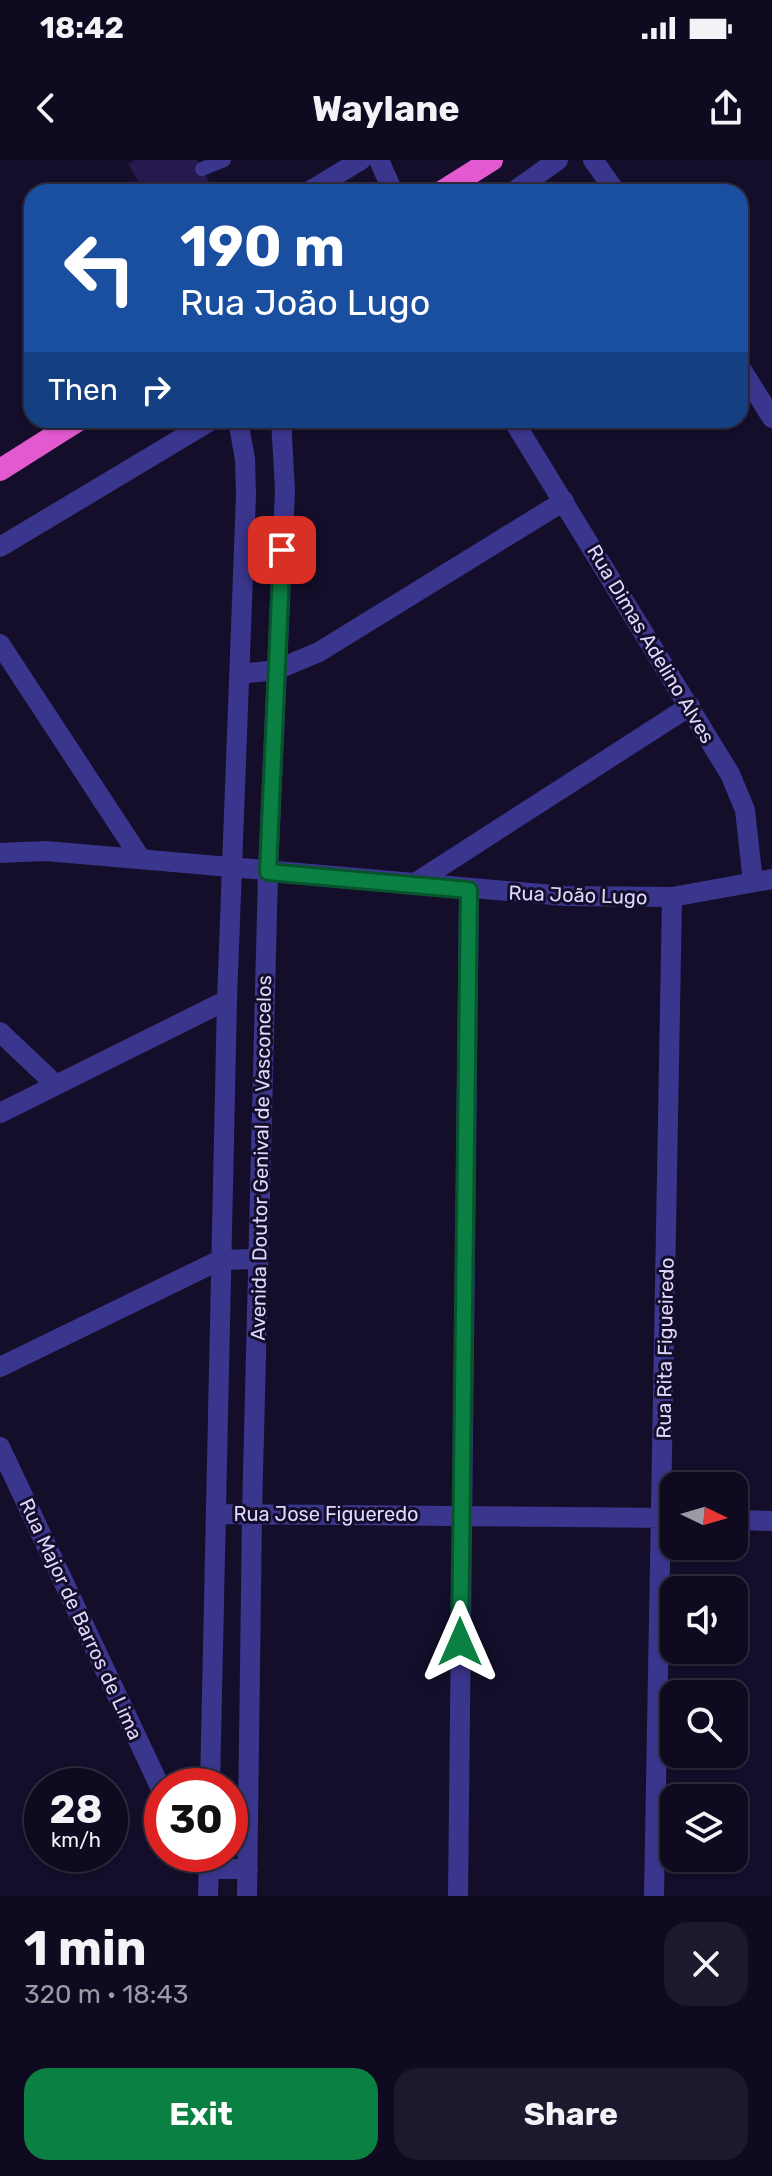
<!DOCTYPE html>
<html lang="en">
<head>
<meta charset="utf-8">
<style>
	:root { --surface:#0f0a20; --page:#1d182d; --text:#f1f3f6; --muted:#9b9aa5; --line:#2f2b3e; --accent:#0b8043 }
	body { margin:0; font-family:Rubik,sans-serif; background:var(--page); color:var(--text); height:100vh; display:flex; flex-direction:column; font-size:30px; white-space:nowrap }
	* { box-sizing:border-box; margin:0 }
	p { font-size:26px; color:var(--muted) }
	.icon { flex:none; width:44px; height:44px; fill:none; stroke:currentColor; stroke-width:2; stroke-linecap:round; stroke-linejoin:round }
	.map { position:relative; height:1736px; overflow:hidden }
	.side { display:flex; flex-direction:column; background:var(--surface); flex:1 }
	.side>* { flex:none }
	.guide { position:absolute; left:24px; top:24px; width:724px; height:244px; border-radius:24px; box-shadow:0 2px 6px #0004,0 0 0 2px var(--line); background:#1a4fa0; color:#fff; overflow:hidden }
	.needle { width:52px; rotate:95deg }
	.fabs { position:absolute; left:660px; top:1312px; display:grid; gap:16px }
	.fabs a { display:grid; place-items:center; width:88px; height:88px; border-radius:16px; background:var(--surface); box-shadow:0 2px 6px #0004,0 0 0 2px var(--line); font-size:40px }
	.speed { position:absolute; left:24px; top:1608px; display:flex; gap:16px; font-size:40px; font-weight:700; text-align:center }
	.speed>* { display:grid; place-content:center; width:104px; height:104px; border-radius:50%; background:var(--surface); box-shadow:0 2px 6px #0004,0 0 0 2px var(--line); line-height:1 }
	.speed small { font-size:20px; font-weight:400 }
	.speed .limit { border:12px solid #d22; background:#fff; color:#111 }
	.pin { position:absolute; display:grid; place-items:center; width:68px; height:68px; color:#fff; margin:-34px; border-radius:16px; box-shadow:0 4px 12px #0006 }
	.me { position:absolute; width:88px; margin:-44px; rotate:0deg; stroke-linejoin:round; filter:drop-shadow(0 0 6px #0008) }
	.turn { display:flex; align-items:center; gap:28px; height:168px; padding:0 24px; font-size:36px }
	.turn .icon { width:104px; height:104px; stroke-width:2.5 }
	.turn b { display:block; font-size:56px; line-height:68px }
	.then { display:flex; align-items:center; height:76px; padding:0 24px; background:#0003; gap:16px; font-size:30px }
	.round { display:grid; place-items:center; flex:none; width:84px; height:84px; border-radius:24px; background:var(--page) }
	.summary { display:flex; align-items:center; justify-content:space-between; height:136px; padding:0 24px }
	h1 { font-size:48px; font-weight:700; line-height:60px }
	.primary-button { display:flex; gap:16px; margin-top:auto; padding:16px 24px }
	.primary-button a { flex:1; height:92px; border-radius:24px; background:var(--accent); color:#fff; font-size:32px; font-weight:700; line-height:92px; text-align:center }
	.primary-button a+a { background:var(--page); color:var(--text) }
	.status { display:flex; justify-content:space-between; align-items:center; height:56px; padding:0 40px; background:var(--surface); direction:ltr }
	.status svg { height:22px; fill:currentColor }
	header { display:flex; justify-content:space-between; align-items:center; height:104px; padding:0 24px; background:var(--surface); font-size:36px; font-weight:700 }
	.map>svg:first-child { display:block }
	.building { fill:#25194d }
	.lines { fill:none; stroke-linecap:round; stroke-linejoin:round }
	.service { stroke:#3b368d; stroke-width:14 }
	.minor { stroke:#3b368d; stroke-width:20 }
	.tertiary { stroke:#3b368d; stroke-width:20 }
	.trunk { stroke:#e359d0; stroke-width:22 }
	.route-casing { stroke:#07532c; stroke-width:20 }
	.route { stroke:#0b8043; stroke-width:14 }
	.labels { text-anchor:middle; stroke-width:6; stroke-linejoin:round; paint-order:stroke }
	.street-label { font-size:20px; fill:#ded8ff; stroke:#140e2b }
</style>
</head>
<body>
<div class="status"><b>18:42</b><svg viewBox="0 0 49 12"><path d="M0 12V9h3v3zM5 12V6h3v6zM10 12V3h3v9zM15 12V0h3v12zM26 1h20v11H26zM47 4h2v5h-2z"/></svg></div>
<header><svg class="icon" aria-label="back" viewBox="0 0 24 24"><path d="M15 5l-7 7 7 7"/></svg>Waylane<svg class="icon" aria-label="share" viewBox="0 0 24 24"><path d="M12 15V3M7 8l5-5 5 5M5 13v7h14v-7"/></svg></header>
<div class="map">
<svg width="772" height="1736" viewBox="0 0 772 1736">
	<rect width="100%" height="100%" fill="#140e2b"/>
	<path class="building" d="M135 0H197L215 32H144L128 4Z"/>
	<g class="lines">
		<path class="service" d="M202 9 224 0"/>
		<path class="minor" d="M593 0 616 32
			M308 32 361 0
			M513 32 558 0
			M740 207 772 258
			M513 260 730 614 745 650 753 722
			M0 387 212 260
			M0 484 141 699
			M240 514 276 510 319 492 564 341
			M0 693 46 691 565 736 672 737 772 719
			M412 725 690 546
			M0 872 56 925
			M0 953 227 840
			M0 1207 220 1100 259 1099
			M0 1287 162 1631
			M218 1354 674 1358
			M734 1360 772 1361
			M210 1626 227 840 246 335 245 299 238 260
			M193 1694 208 1709H248
			M208 1736 209 1698
			M247 1736 252 1354 268 712 285 330 281 260
			M458 1736 469 730
			M654 1736 672 737"/>
		<path class="tertiary" d="M379 0 393 32"/>
		<path class="trunk" d="M441 32 492 0
			M0 310 79 260"/>
	</g>
	<g class="lines">
		<g class="route-casing">
			<path id="route" d="M282 390 268 712 469 730 460 1482"/>
		</g>
		<use href="#route" class="route"/>
	</g>
	<g class="labels">
		<g class="street-label">
			<text transform="translate(651 484) rotate(59)" y="7">Rua Dimas Adelino Alves</text>
			<text transform="translate(578 735) rotate(2)" y="7">Rua João Lugo</text>
			<text transform="translate(261 998) rotate(-89)" y="7">Avenida Doutor Genival de Vasconcelos</text>
			<text transform="translate(665 1188) rotate(-89)" y="7">Rua Rita Figueiredo</text>
			<text x="326" y="1361">Rua Jose Figueredo</text>
			<text transform="translate(81 1459) rotate(65)" y="7">Rua Major de Barros de Lima</text>
		</g>
	</g>
</svg>
<div class="fabs">
<a><svg class="needle" viewBox="-14 -14 28 28"><path d="M0-13l5 13h-10z" fill="#e53935"/><path d="M0 13l5-13h-10z" fill="#9b9aa5"/></svg></a>
<a><svg class="icon" aria-label="sound" viewBox="0 0 24 24"><path d="M4 9h4l5-4v14l-5-4H4zM17 9q2 3 0 6"/></svg></a>
<a><svg class="icon" aria-label="search" viewBox="0 0 24 24"><circle cx="10" cy="10" r="6"/><path d="M15 15l6 6"/></svg></a>
<a><svg class="icon" aria-label="layers" viewBox="0 0 24 24"><path d="M12 4l9 5-9 5-9-5zM3 14l9 5 9-5"/></svg></a>
</div>
<div class="speed"><div>28<small>km/h</small></div><div class="limit">30</div></div>
<div class="pin" style="left:282px;top:390px;background:#d93025"><svg class="icon" aria-label="arrive" viewBox="0 0 24 24"><path d="M6 21V4h12l-3 4 3 4H6"/></svg></div>
<svg class="me" style="left:460px;top:1482px" viewBox="-20 -20 40 40"><path d="M0-17L14 15 0 8-14 15z" fill="#0b8043" stroke="#fff" stroke-width="4"/></svg>
<div class="guide">
<div class="turn"><svg class="icon" aria-label="left" viewBox="0 0 24 24"><path d="M17 20v-9H6M10 6l-5 5 5 5"/></svg><div><b>190 m</b>Rua João Lugo</div></div>
<div class="then">Then<svg class="icon" aria-label="right" viewBox="0 0 24 24"><path d="M7 20v-9h11M14 6l5 5-5 5"/></svg></div>
</div>
</div>
<section class="side">
<div class="summary"><div><h1>1 min</h1><p>320 m · 18:43</p></div><a class="round"><svg class="icon" aria-label="close" viewBox="0 0 24 24"><path d="M6 6l12 12M18 6L6 18"/></svg></a></div>
<div class="primary-button"><a>Exit</a><a>Share</a></div>
</section>
</body>
</html>
